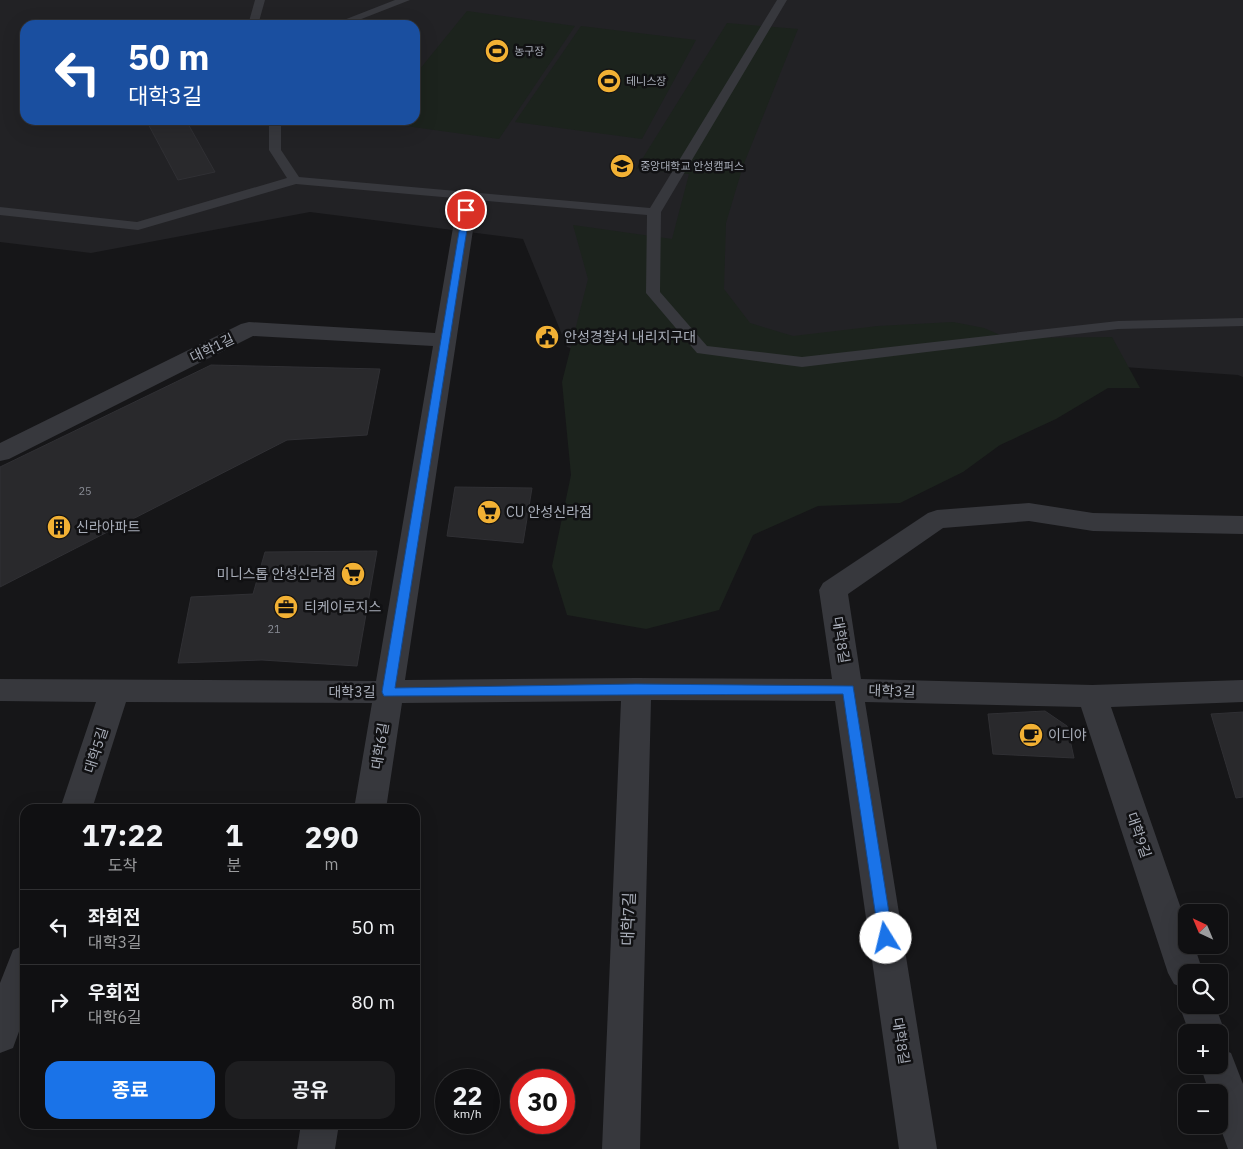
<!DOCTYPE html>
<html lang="ko">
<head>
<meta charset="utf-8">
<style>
	:root { --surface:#101012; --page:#1e1e20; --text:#f1f3f6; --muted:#9c9d9f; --line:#303032; --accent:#1a73e8 }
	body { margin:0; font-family:"IBM Plex Sans","Noto Sans KR",sans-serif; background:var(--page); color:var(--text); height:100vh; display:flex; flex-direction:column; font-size:19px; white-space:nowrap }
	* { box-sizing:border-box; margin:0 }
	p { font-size:16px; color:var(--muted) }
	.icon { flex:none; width:28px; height:28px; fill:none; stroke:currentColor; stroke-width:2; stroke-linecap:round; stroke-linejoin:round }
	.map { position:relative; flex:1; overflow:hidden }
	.side { position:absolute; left:20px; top:804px; width:400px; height:325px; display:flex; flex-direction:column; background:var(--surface); border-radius:15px; box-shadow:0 5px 20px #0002,0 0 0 1px var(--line) }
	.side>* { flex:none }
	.banner { position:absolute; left:20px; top:20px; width:400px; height:105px; border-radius:15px; box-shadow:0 5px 20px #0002,0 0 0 1px var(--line); background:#1a4fa0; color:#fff; overflow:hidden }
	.needle { width:32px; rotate:316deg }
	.buttons { position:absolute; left:1178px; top:904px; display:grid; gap:10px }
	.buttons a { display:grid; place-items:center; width:50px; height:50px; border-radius:10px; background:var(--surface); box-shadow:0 5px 20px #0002,0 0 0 1px var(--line); font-size:25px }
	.speed { position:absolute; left:435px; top:1069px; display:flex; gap:10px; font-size:25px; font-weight:700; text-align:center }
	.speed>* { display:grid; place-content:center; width:65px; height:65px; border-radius:50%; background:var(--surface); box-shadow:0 5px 20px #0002,0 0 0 1px var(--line); line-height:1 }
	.speed small { font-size:12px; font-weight:400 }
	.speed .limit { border:8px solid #d22; background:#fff; color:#111 }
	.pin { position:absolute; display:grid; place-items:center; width:42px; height:42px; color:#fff; margin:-21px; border:2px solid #fff; border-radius:50%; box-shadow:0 1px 5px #0007 }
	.me { position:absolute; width:55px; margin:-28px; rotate:351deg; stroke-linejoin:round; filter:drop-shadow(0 0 4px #0008) }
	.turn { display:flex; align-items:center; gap:18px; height:105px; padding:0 25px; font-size:22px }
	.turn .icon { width:65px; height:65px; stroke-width:2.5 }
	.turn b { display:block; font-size:35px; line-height:42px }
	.eta { display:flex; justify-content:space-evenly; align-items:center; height:85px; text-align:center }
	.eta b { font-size:30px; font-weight:700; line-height:35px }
	.action { display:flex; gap:10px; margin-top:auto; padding:10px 25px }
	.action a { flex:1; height:58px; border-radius:15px; background:var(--accent); color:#fff; font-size:20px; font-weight:700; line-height:58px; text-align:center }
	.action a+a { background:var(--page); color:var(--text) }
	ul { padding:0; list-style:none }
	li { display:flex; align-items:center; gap:15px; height:75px; padding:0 25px; border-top:1px solid var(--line) }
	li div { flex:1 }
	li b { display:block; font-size:19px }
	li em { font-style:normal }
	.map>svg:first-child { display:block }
	.built { fill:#222225; fill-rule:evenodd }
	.green { fill:#1c231d }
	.building { fill:#29292c; stroke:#303034 }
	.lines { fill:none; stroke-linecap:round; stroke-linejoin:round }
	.service { fill:#37383d; fill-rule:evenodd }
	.minor { fill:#37383d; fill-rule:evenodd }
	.route { fill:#1a73e8; stroke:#114b97 }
	.labels { text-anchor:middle; stroke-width:5; stroke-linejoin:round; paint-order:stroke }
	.far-poi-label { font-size:11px; fill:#a8adb8; stroke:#111113; text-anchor:start }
	.number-label { font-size:11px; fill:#888b94 }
	.poi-label { font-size:14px; fill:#a8adb8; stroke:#111113; text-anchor:start }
	.street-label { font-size:14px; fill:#a8adb8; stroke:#111113 }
	.near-street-label { font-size:16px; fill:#a8adb8; stroke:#111113 }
</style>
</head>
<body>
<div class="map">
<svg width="1243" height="1149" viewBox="0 0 1243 1149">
	<rect width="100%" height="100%" fill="#161618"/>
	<path class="built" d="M0 0H1243V377L1238 375 1024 360 699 390 567 347 523 239 310 212 91 253 0 242ZM25 25H415V120H25Z"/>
	<path class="green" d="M467 11 575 26 499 139 377 122 379 120H415V75Z
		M727 23 798 29 743 166 726 223 724 289 750 323 793 336 878 326 953 322 984 328 1007 338 1112 337 1140 388H1108L1056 419 1000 445 963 472 900 503 818 506 753 535 719 610 646 629 567 615 552 566 571 475 562 382 588 279 573 225 672 239 689 174 636 169Z
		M581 26 696 40 642 139 515 122Z"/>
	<path class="building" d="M146 120H177L187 122 215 172 178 180Z
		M211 365 380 369 367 435 287 440 0 587V467Z
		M455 487 532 488 523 543 447 536Z
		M377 551 357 666 262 660 178 663 191 597 253 594 265 552Z
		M1045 711 1067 726 1074 758 993 754 988 714Z
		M1243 712V797L1236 798 1211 714Z"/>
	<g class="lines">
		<path class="service" d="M255 0H265L258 25H248Z
			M395 0H410L346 25H331Z
			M777 0H787L661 212 660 292 707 346 802 357 1118 321 1243 318V326L1118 329 802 367 697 353 646 293 647 215 296 184 138 230 0 215V207L137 222 287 178 269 150V120H281V150L299 177 650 208Z"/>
		<path class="minor" d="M466 204 473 206 476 210 405 680 636 678 832 679 819 590 823 583 928 513 937 510 1029 503 1093 513 1243 516V534L1093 531 1029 521 943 528 848 594 861 679 1092 685 1243 680V702L1111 707 1186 923V945H1194L1203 972H1186V989L1174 984 1168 973 1081 707 865 702 937 1149H899L835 701 651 700 640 1149H602L621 701 402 703 386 809H354L372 703 126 702 92 809H60L96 702 0 701V679L376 681 433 346 253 336 9 459 0 461V443L241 324 249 322 435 333 456 210 459 206Z
			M25 945V1015L13 1048 0 1053V983L13 950Z
			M1184 993H1186V1005H1215L1225 1032 1220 1044 1219 1032H1189L1179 1005Z
			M1219 1048 1231 1053 1243 1084V1149H1228L1219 1124V1092H1209L1200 1065H1219Z
			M301 1124H339L335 1149H297Z"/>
	</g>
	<path class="route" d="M463 208 470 210 395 688 636 684 853 686 893 938 891 943 886 945 881 943 879 938 843 694 384 696 382 692Z"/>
	<defs>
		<g id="stadium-disc" transform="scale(1.25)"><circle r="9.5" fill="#f2b134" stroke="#111113"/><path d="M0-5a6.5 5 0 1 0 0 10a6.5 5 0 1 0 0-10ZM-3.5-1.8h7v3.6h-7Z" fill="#111"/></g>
		<g id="university-disc" transform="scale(1.25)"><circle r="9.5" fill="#f2b134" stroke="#111113"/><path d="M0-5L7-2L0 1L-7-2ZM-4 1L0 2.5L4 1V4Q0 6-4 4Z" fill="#111"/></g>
		<g id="civic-disc" transform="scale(1.25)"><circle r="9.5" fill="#f2b134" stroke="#111113"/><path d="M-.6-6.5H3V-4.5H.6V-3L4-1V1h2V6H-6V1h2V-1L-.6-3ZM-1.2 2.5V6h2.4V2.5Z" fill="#111"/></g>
		<g id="supermarket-disc" transform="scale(1.25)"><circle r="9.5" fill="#f2b134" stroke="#111113"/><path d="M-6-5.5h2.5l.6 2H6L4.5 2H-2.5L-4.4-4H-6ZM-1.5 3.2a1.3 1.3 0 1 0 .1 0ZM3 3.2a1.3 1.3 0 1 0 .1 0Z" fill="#111"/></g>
		<g id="building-disc" transform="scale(1.25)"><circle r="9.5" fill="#f2b134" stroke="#111113"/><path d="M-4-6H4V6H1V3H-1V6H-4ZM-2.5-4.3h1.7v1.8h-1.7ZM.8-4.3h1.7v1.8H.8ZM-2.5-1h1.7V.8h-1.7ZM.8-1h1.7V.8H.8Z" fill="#111"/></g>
		<g id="office-disc" transform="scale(1.25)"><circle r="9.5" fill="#f2b134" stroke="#111113"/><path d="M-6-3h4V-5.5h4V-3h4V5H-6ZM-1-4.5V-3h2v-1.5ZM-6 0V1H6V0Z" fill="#111"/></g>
		<g id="cafe-disc" transform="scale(1.25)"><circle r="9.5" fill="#f2b134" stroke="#111113"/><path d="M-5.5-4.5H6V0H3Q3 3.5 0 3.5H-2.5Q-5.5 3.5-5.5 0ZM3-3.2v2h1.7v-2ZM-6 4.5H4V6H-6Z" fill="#111"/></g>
	</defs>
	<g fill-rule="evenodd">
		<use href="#stadium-disc" x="497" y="51"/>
		<use href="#stadium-disc" x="609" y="81"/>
		<use href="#university-disc" x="622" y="166"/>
		<use href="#civic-disc" x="547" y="337"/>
		<use href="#supermarket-disc" x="489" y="512"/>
		<use href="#building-disc" x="59" y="527"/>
		<use href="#supermarket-disc" x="353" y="574"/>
		<use href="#office-disc" x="286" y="607"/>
		<use href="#cafe-disc" x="1031" y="735"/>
	</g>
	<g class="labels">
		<g class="far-poi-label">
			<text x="514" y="55">농구장</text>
			<text x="626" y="85">테니스장</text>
			<text x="640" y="170">중앙대학교 안성캠퍼스</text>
		</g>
		<g class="number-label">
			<text x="85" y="495">25</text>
			<text x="274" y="633">21</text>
		</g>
		<g class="poi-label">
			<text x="564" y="342">안성경찰서 내리지구대</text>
			<text x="506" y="517">CU 안성신라점</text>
			<text x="76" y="532">신라아파트</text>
			<text x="336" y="579" text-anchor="end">미니스톱 안성신라점</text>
			<text x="304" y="612">티케이로지스</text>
			<text x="1048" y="740">이디야</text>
		</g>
		<g class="street-label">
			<text transform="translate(212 348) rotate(-26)" y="5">대학1길</text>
			<text transform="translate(841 640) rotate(81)" y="5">대학8길</text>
			<text transform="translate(892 691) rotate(2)" y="5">대학3길</text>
			<text x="352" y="697">대학3길</text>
			<text transform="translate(380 746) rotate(-81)" y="5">대학6길</text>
			<text transform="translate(96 750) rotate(-72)" y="5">대학5길</text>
			<text transform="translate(1139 835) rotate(71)" y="5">대학9길</text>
			<text transform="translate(901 1041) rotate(81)" y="5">대학8길</text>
		</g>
		<g class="near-street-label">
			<text transform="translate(628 919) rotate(-88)" y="6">대학7길</text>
		</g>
	</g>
</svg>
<div class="buttons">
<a><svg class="needle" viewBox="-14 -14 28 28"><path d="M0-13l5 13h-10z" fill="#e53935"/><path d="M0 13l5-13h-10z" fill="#9c9d9f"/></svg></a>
<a><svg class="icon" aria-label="search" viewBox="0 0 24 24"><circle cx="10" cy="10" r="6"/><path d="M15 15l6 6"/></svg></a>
<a>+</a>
<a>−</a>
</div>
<div class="speed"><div>22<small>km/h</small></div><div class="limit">30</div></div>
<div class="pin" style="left:466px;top:210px;background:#d93025"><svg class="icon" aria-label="arrive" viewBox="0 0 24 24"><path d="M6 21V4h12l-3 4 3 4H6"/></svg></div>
<svg class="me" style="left:886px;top:938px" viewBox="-20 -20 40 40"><circle r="19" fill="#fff"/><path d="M0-13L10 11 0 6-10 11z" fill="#1a73e8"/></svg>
<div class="banner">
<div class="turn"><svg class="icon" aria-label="left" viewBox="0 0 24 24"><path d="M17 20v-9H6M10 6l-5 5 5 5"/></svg><div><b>50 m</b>대학3길</div></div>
</div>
<section class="side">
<div class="eta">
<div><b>17:22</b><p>도착</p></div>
<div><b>1</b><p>분</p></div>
<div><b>290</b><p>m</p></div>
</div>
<ul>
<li><svg class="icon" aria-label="left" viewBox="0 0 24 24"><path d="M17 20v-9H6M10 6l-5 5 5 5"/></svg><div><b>좌회전</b><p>대학3길</p></div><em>50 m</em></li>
<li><svg class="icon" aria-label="right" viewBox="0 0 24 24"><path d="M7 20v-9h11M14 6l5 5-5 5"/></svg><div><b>우회전</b><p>대학6길</p></div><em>80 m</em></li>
</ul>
<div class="action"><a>종료</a><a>공유</a></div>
</section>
</div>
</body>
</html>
